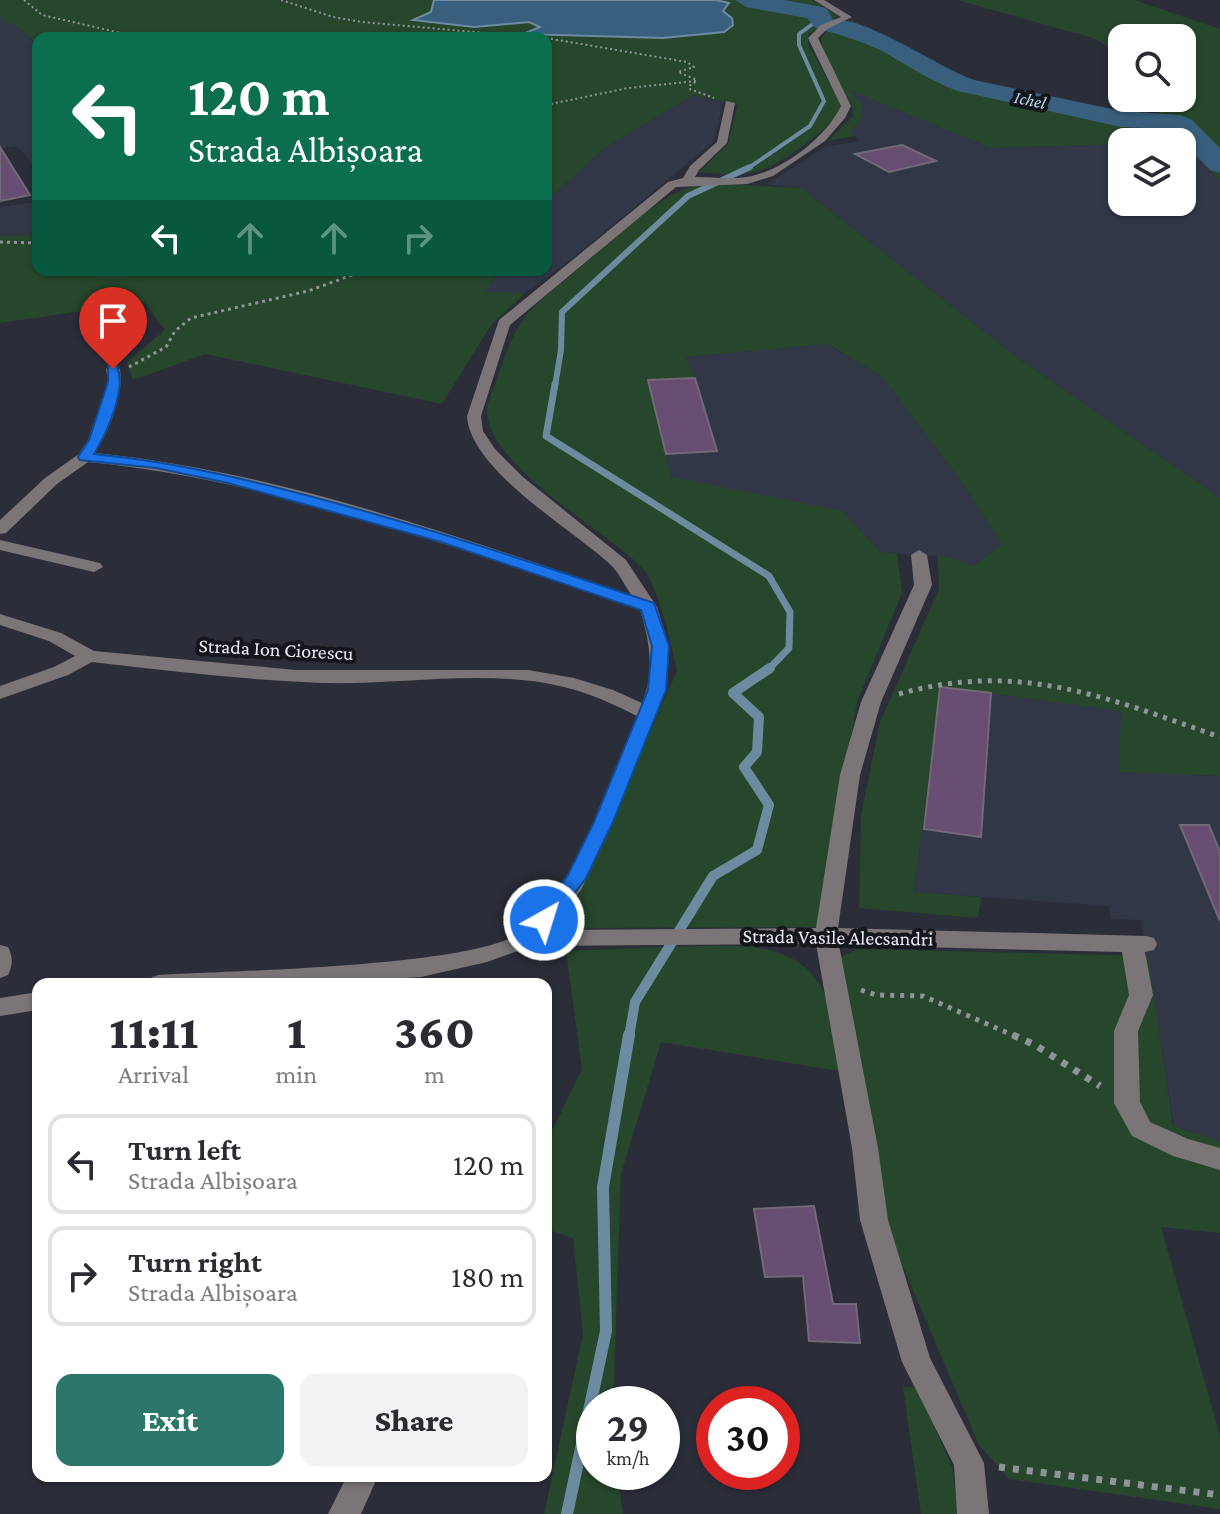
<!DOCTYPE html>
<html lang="en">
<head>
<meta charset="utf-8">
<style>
	:root { --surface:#fff; --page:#f2f2f3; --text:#2b2b33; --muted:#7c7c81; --line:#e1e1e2; --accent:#2c7769 }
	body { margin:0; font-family:"Crimson Pro",serif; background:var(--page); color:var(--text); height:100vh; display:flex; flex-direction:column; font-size:30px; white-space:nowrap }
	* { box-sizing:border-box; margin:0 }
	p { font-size:26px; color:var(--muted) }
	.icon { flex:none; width:44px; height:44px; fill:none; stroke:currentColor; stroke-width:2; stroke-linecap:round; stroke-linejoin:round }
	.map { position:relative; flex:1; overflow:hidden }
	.panel { position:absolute; left:32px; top:978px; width:520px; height:504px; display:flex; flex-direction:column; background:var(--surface); border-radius:16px; box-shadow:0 2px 6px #0004 }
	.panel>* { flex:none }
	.hud { position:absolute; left:32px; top:32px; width:520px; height:244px; border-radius:16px; box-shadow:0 2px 6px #0004; background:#0b6e4f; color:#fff; overflow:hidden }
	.tools { position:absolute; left:1108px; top:24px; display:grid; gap:16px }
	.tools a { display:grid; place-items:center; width:88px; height:88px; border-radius:16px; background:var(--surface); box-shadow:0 2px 6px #0004; font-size:40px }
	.speed { position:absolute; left:576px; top:1386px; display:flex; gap:16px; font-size:40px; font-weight:700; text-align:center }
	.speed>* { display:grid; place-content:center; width:104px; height:104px; border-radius:50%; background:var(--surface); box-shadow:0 2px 6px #0004; line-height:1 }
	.speed small { font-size:20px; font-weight:400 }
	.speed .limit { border:12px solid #d22; background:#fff; color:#111 }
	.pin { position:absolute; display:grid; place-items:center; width:68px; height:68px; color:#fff; margin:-82px -34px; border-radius:50% 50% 50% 0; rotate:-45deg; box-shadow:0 0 8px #0007 }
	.pin .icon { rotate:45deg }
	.me { position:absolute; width:88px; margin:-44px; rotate:39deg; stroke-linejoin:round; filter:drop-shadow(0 0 6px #0008) }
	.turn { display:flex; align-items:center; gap:28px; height:168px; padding:0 24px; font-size:36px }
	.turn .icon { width:104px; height:104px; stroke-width:2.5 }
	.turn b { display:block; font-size:56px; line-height:68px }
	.lanes { display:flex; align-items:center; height:76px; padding:0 24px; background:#0003; justify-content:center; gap:40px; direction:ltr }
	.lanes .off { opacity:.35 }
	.eta { display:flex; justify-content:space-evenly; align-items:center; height:136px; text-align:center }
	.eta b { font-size:48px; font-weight:800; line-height:56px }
	.primary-button { display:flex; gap:16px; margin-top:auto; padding:16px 24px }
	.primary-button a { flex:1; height:92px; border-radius:16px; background:var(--accent); color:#fff; font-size:32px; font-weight:800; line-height:92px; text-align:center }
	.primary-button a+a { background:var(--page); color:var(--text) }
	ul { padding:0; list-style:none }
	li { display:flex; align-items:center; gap:24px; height:100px; margin:0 16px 12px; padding:0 8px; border:4px solid var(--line); border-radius:16px }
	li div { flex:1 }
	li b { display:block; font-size:30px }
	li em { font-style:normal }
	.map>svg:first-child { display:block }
	.built { fill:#323748 }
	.green { fill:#26472b }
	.water { fill:#38607e; stroke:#6d8aa1; stroke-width:2 }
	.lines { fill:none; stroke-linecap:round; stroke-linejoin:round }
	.stream-far4 { stroke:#6d8aa1; stroke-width:4 }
	.stream-far3 { stroke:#6d8aa1; stroke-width:6 }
	.stream-far2 { stroke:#6d8aa1; stroke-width:7 }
	.stream-far1 { stroke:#6d8aa1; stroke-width:10 }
	.stream { stroke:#6d8aa1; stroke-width:12 }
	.river { fill:#38607e; fill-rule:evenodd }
	.building { fill:#674d72; stroke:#716975; stroke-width:2 }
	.path-far3 { stroke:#90939b; stroke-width:2; stroke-dasharray:2 3; stroke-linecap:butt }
	.path-far2 { stroke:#90939b; stroke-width:3; stroke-dasharray:3 4; stroke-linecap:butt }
	.path-far1 { stroke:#90939b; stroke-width:5; stroke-dasharray:4 6; stroke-linecap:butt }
	.path { stroke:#90939b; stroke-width:7; stroke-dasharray:6 8; stroke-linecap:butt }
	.minor { fill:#7c7577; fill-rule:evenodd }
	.route { fill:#1a73e8; stroke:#114b97; stroke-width:2 }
	.labels { text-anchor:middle; stroke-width:8; stroke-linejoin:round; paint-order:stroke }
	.far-water-label { font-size:18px; font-style:italic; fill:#b5daf8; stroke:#15161b }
	.street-label { font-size:20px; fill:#e9ecf3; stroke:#15161b }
</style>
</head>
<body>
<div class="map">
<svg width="1220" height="1514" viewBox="0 0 1220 1514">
	<rect width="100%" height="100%" fill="#2b2e39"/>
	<path class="built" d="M0 16 5 23H12L38 44V171L18 146 0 149Z
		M847 89 991 148 1122 144V202H1182V142L1220 181V498L1015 356 801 188 767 184 825 147 861 141 850 132 861 118Z
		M693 95 723 102 714 141 584 249 525 293H484L499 270H546V201L606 147Z
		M38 202V235L0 236V207Z
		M827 344 882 377 958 477 1002 544 973 567 950 557 880 552 842 511 671 478 648 380 694 378 684 357Z
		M940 687 1122 711 1120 772 1220 776V1141L1174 1126 1141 920 1111 919 1108 906 914 892Z"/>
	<path class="green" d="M0 0H812L839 16 808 34V44L839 101 840 112C821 135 774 172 744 174 730 176 714 173 699 172L728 144 738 105 693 95 606 147 546 201V38H38V44L12 23 5 24 0 16Z
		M957 0H1134L1220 29V181L1184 142 991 148 849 90 861 104V118L851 132 855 136 828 141 853 116 852 105 826 61 821 39 828 29 852 21 970 79 1093 107 1154 114 1173 106 1170 98H1182V38H1122V54L1093 38Z
		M704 183 801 188 1015 356 1220 498V776L1119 772 1121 711 940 687 914 892 981 897 978 918 859 908 861 815 880 722 939 589 938 556 951 557 973 566 1002 544 958 477 882 377 828 344 685 357 695 378 648 380 671 477 842 511 880 552 897 553 902 593 857 702 818 927 564 928 677 671C672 647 659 586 642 568 607 531 488 467 487 411 487 401 495 387 498 376 517 320 524 313 570 276 606 247 659 191 704 183Z
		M38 235V270H499L485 292 525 293 491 325 442 404 205 354 133 380 127 362 165 330 144 302 0 323V236Z
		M655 947C721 948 807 928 830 1009 836 1029 836 1051 839 1071L661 1042 621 1174 613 1404H594V1472H617L623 1514H544L583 1334 573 1238 546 1229V1131L553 1129 582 1069 566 951Z
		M858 949 1148 956 1173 1126 1220 1141V1233L1161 1227 1220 1436V1509L1009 1479 979 1445 886 1227 839 958Z
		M903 1387 917 1388 952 1467 958 1514H921Z"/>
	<path class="water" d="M434 0H716L729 3 723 11 732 18 733 25 724 32 663 38 523 34 540 27 529 22 474 27 413 20 431 12Z"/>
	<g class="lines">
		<path class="stream-far4" d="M747 169 810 126 824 101 799 45V34L818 20"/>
		<path class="stream-far3" d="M555 386 561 350 562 312 688 196 750 167"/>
		<path class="stream-far2" d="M555 384 546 436 769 576 790 612 789 648 768 670"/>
		<path class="stream-far1" d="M629 1037 635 1002 713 876 757 850 769 805 744 767 757 752 759 717 733 693 770 668"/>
		<path class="stream" d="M567 1514 606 1331 603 1187 629 1035"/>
		<path class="river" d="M735 0H784L822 7 827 9 833 20C867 17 937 67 974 80L1121 111 1180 115 1192 120 1220 148V173L1210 170 1172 132 1166 129 1121 127 958 91C929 81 906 64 880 50 859 40 835 33 815 28L807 18 746 7Z"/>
	</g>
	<path class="building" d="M902 145 936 161 889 172 855 154Z
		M0 147 30 195 0 201Z
		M695 378 717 451 666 454 648 380Z
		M940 687 991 693 981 837 924 829Z
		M1180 825H1209L1220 852V921Z
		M814 1206 833 1304H856L860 1343 809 1341 803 1276 765 1277 754 1209Z"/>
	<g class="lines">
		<path class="path-far3" d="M24 0 42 15 143 38
			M281 0 333 17 362 22 542 38
			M546 38 687 62 694 67 678 72 697 80
			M546 105 628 88 697 81 689 86 690 89 714 98"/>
		<path class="path-far2" d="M0 242 38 243
			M129 367 166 347 175 331 191 318 308 291 366 270"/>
		<path class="path-far1" d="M899 694C1019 660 1108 698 1220 737
			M861 990 876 995 923 996 1017 1037"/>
		<path class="path" d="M1013 1035 1035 1045 1100 1086
			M999 1467 1220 1495"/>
		<path class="minor" d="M814 0H824L852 17 827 29 818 38 851 106 845 118 825 141 773 176 747 184 676 187 510 325 481 416 483 431 495 449 523 477 626 560 657 607 669 646 666 690 613 822 581 890 550 930 816 928 840 775 861 702 914 585 911 555 919 550 927 555 932 585 881 702 860 775 838 928 1146 936 1154 938 1157 944 1154 950 1145 952 1153 995 1138 1031 1140 1102 1150 1122 1188 1139 1220 1148V1170L1173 1156 1132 1136 1114 1103V1031L1129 995 1122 952 839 945 878 1148 888 1220 930 1358 984 1463 989 1514H957L954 1465 902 1362 860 1220 852 1148 816 944 532 946 487 962 421 977 302 984H146L150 978 158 975C223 971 485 967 524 930 582 874 607 788 637 716 613 704 590 693 564 687 485 668 402 685 322 683 245 680 168 671 92 662L68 675 0 699V686L54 667 75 656 49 641 0 625V614L61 633 94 651 296 670H528L574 678 613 690 642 703C655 672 650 642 640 610 461 549 278 481 88 462L57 484 6 533 0 534V520L45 478 79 454 88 440 108 382 106 369 113 365 120 369C124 395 109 432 95 453 277 471 460 537 632 596 625 586 619 573 611 565 572 529 470 470 467 416L499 320 668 182 683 178 690 166 717 142 726 101 735 103 727 143 699 170 695 177C714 177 734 180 752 176 786 168 826 137 841 106L808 38 821 25 841 17Z
			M0 540 100 563 103 567 94 572 0 550Z
			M0 945 8 947C13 956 13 966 8 975L0 978Z
			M38 992V1010L0 1016V998Z
			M347 1476H378L361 1514H328Z"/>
	</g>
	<path class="route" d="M108 366H117C127 390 107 432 94 454 179 462 258 482 339 504 445 533 549 568 654 603L669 646 666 690 613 822 586 878 551 925H537L534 920 568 875 594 822 648 690 652 646 641 610 441 542 228 483 156 468 80 460 78 457 89 440 108 382Z"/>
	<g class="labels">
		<g class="far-water-label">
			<text transform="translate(1030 100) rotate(12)" y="6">Ichel</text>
		</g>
		<g class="street-label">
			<text transform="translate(276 649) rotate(3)" y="7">Strada Ion Ciorescu</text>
			<text transform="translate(838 937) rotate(1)" y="7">Strada Vasile Alecsandri</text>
		</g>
	</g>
</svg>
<div class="tools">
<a><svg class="icon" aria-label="search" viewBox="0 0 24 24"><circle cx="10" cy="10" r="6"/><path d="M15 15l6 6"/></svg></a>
<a><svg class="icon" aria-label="layers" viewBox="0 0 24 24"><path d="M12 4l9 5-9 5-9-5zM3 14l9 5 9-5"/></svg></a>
</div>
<div class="speed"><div>29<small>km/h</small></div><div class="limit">30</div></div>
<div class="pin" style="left:113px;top:369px;background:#d93025"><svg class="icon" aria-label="arrive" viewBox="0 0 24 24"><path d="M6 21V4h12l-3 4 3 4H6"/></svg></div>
<svg class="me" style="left:544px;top:920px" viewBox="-20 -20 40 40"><circle r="17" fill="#1a73e8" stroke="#fff" stroke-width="3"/><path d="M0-11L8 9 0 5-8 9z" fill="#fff"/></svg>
<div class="hud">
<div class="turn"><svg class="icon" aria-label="left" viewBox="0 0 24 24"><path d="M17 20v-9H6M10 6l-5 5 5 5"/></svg><div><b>120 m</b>Strada Albișoara</div></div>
<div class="lanes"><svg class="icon" aria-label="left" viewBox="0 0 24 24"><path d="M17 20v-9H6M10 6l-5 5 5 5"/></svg><svg class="icon off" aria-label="ahead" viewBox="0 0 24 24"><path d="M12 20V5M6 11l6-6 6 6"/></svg><svg class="icon off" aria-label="ahead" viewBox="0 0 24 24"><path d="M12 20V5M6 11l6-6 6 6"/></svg><svg class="icon off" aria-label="right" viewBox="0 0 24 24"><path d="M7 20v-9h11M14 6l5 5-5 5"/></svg></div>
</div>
<section class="panel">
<div class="eta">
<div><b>11:11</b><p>Arrival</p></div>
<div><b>1</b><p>min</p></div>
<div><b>360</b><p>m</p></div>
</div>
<ul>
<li><svg class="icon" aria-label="left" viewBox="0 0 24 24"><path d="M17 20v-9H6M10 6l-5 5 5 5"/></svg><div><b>Turn left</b><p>Strada Albișoara</p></div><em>120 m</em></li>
<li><svg class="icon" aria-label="right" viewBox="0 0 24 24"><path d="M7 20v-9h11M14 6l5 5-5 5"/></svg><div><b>Turn right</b><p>Strada Albișoara</p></div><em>180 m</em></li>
</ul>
<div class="primary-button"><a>Exit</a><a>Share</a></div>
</section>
</div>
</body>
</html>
